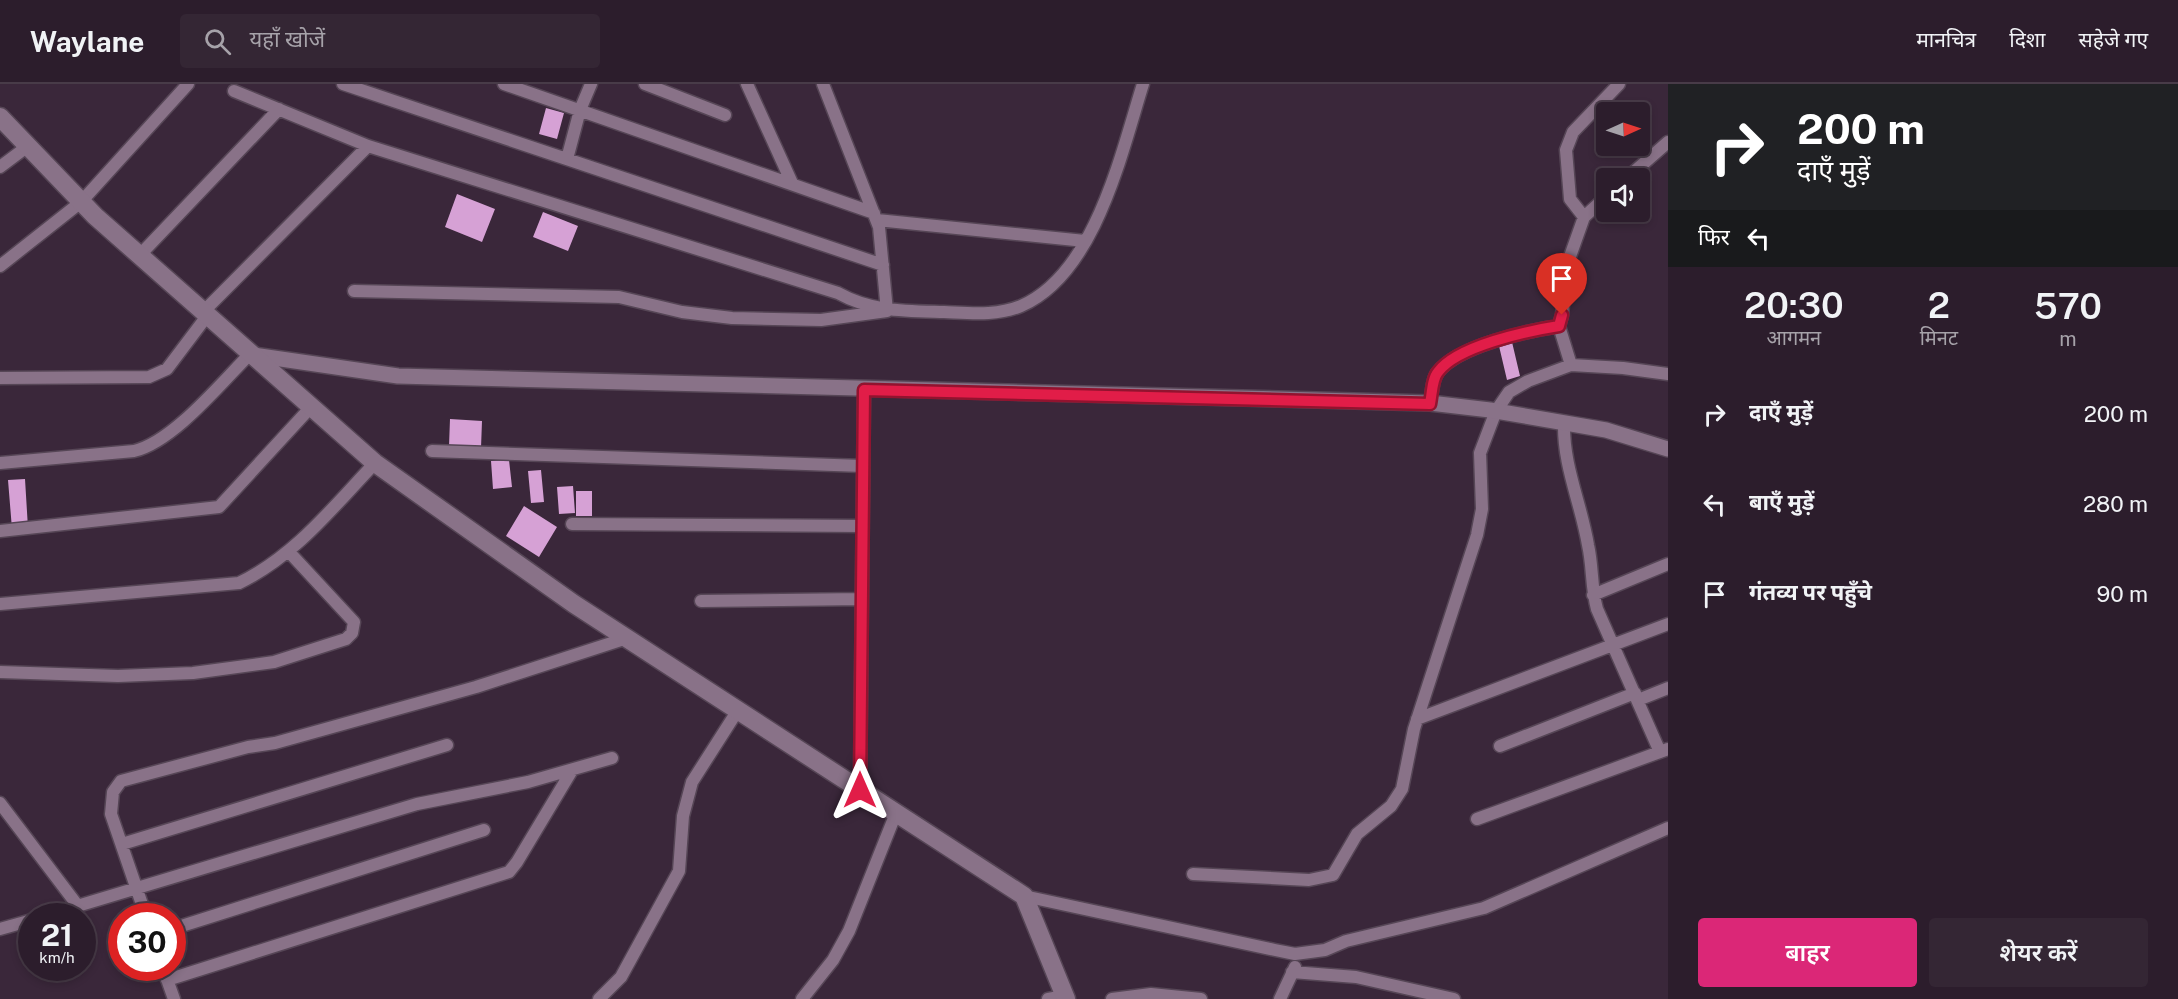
<!DOCTYPE html>
<html lang="hi">
<head>
<meta charset="utf-8">
<style>
	:root { --surface:#2c1d2c; --page:#342634; --text:#f1f3f6; --muted:#a6a2a9; --line:#483b48; --accent:#db2777 }
	body { margin:0; font-family:"Public Sans","Noto Sans Devanagari",sans-serif; background:var(--page); color:var(--text); height:100vh; display:flex; flex-direction:column; font-size:22px; white-space:nowrap }
	* { box-sizing:border-box; margin:0 }
	p { font-size:20px; color:var(--muted) }
	.icon { flex:none; width:33px; height:33px; fill:none; stroke:currentColor; stroke-width:2; stroke-linecap:round; stroke-linejoin:round }
	.map { position:relative; flex:1; overflow:hidden }
	.side { display:flex; flex-direction:column; background:var(--surface); width:510px }
	.side>* { flex:none }
	.top-card { background:#202124; color:#fff; overflow:hidden }
	.needle { width:39px; rotate:87deg }
	.buttons { position:absolute; left:1596px; top:18px; display:grid; gap:12px }
	.buttons a { display:grid; place-items:center; width:54px; height:54px; border-radius:6px; background:var(--surface); box-shadow:0 3px 9px #0003,0 0 0 2px var(--line); font-size:30px }
	.speed { position:absolute; left:18px; top:819px; display:flex; gap:12px; font-size:30px; font-weight:700; text-align:center }
	.speed>* { display:grid; place-content:center; width:78px; height:78px; border-radius:50%; background:var(--surface); box-shadow:0 3px 9px #0003,0 0 0 2px var(--line); line-height:1 }
	.speed small { font-size:15px; font-weight:400 }
	.speed .limit { border:9px solid #d22; background:#fff; color:#111 }
	.pin { position:absolute; display:grid; place-items:center; width:51px; height:51px; color:#fff; margin:-62px -26px; border-radius:50% 50% 50% 0; rotate:-45deg; box-shadow:0 0 6px #0007 }
	.pin .icon { rotate:45deg }
	.me { position:absolute; width:66px; margin:-33px; rotate:0deg; stroke-linejoin:round; filter:drop-shadow(0 0 4px #0008) }
	.turn { display:flex; align-items:center; gap:21px; height:126px; padding:0 30px; font-size:27px }
	.turn .icon { width:78px; height:78px; stroke-width:2.5 }
	.turn b { display:block; font-size:42px; line-height:51px }
	.then { display:flex; align-items:center; height:57px; padding:0 30px; background:#0003; gap:12px; font-size:22px }
	.eta { display:flex; justify-content:space-evenly; align-items:center; height:102px; text-align:center }
	.eta b { font-size:36px; font-weight:600; line-height:42px }
	.action { display:flex; gap:12px; margin-top:auto; padding:12px 30px }
	.action a { flex:1; height:69px; border-radius:6px; background:var(--accent); color:#fff; font-size:24px; font-weight:600; line-height:69px; text-align:center }
	.action a+a { background:var(--page); color:var(--text) }
	ul { padding:0; list-style:none }
	li { display:flex; align-items:center; gap:18px; height:90px; padding:0 30px }
	li div { flex:1 }
	li b { display:block; font-size:22px }
	li em { font-style:normal }
	header { display:flex; align-items:center; gap:36px; box-sizing:border-box; height:84px; padding:0 30px; background:var(--surface); border-bottom:2px solid var(--line) }
	header strong { font-size:28px }
	nav { display:flex; gap:33px; margin-inline-start:auto; font-size:21px }
	.search { width:420px; height:54px; background:var(--page); display:flex; align-items:center; gap:15px; box-sizing:border-box; padding:0 21px; border-radius:6px; color:var(--muted); font-size:22px }
	main { display:flex; flex:1; min-height:0 }
	.map>svg:first-child { display:block }
	.building { fill:#d6a1d5 }
	.lines { fill:none; stroke-linecap:round; stroke-linejoin:round }
	.minor-casing { stroke:#564656; stroke-width:15 }
	.tertiary-casing { stroke:#564656; stroke-width:18 }
	.secondary-casing { stroke:#564656; stroke-width:21 }
	.minor { stroke:#897288; stroke-width:12 }
	.tertiary { stroke:#897288; stroke-width:15 }
	.secondary { stroke:#897288; stroke-width:18 }
	.route-casing { stroke:#92132f; stroke-width:15 }
	.route { stroke:#e11d48; stroke-width:10 }
</style>
</head>
<body>
<header>
<strong>Waylane</strong>
<div class="search"><svg class="icon" aria-label="search" viewBox="0 0 24 24"><circle cx="10" cy="10" r="6"/><path d="M15 15l6 6"/></svg>यहाँ खोजें</div>
<nav><a>मानचित्र</a><a>दिशा</a><a>सहेजे गए</a></nav>
</header>
<main>
<div class="map">
<svg width="1668" height="915" viewBox="0 0 1668 915">
	<rect width="100%" height="100%" fill="#3a273a"/>
	<path class="building" d="M546 24 564 29 557 55 539 50Z
		M457 110 495 125 482 158 445 143Z
		M543 128 578 142 568 167 533 153Z
		M1512 258 1520 292 1507 296 1499 262Z
		M450 335 482 337 481 364 449 362Z
		M509 376 512 403 493 405 491 377Z
		M541 386 544 418 531 419 528 387Z
		M25 395 28 444 12 445 8 396Z
		M573 402 575 429 559 430 557 403Z
		M576 407H592V432H576Z
		M524 422 557 443 539 473 506 452Z"/>
	<g class="lines">
		<g class="minor-casing">
			<path id="minor" d="M343 0 883 181
				M504 0 874 129
				M645 0 725 31
				M747 0 792 99
				M234 7 368 62 838 209C872 228 906 227 944 228 970 229 997 232 1021 222 1095 190 1121 70 1143 0
				M567 75 580 26 591 0
				M0 83 28 62
				M1627 94 1668 58
				M1584 133 1570 115 1566 66 1573 48 1619 0
				M877 136 1085 157
				M139 172 279 25
				M0 182 81 118 188 0
				M354 207 619 213 682 228 732 234 821 236 887 227 879 143 823 0
				M203 228 368 62
				M1571 281 1559 242 1562 231 1567 181 1584 133 1606 113
				M0 294 149 293 167 285 207 232
				M1430 319C1432 310 1432 295 1438 288 1458 262 1527 247 1559 242
				M1564 339C1563 382 1581 419 1588 461 1593 483 1591 504 1597 525L1660 668
				M432 367 863 382
				M0 379 134 367C173 358 221 299 250 270
				M572 440 862 442
				M0 447 219 423 311 323
				M1593 511 1668 480
				M701 517 862 515
				M0 520 239 499C295 472 333 423 375 379
				M0 588 118 592 193 589 274 578 346 555 352 549 354 538 290 469
				M1638 616 1668 604
				M1417 635 1668 540
				M1500 662 1635 609
				M860 706 864 307
				M0 719 78 822
				M1477 735 1668 665
				M122 760 447 661
				M1193 790 1309 796 1333 791 1357 750 1391 722 1402 705 1414 645 1477 451 1482 425 1480 369 1496 327 1509 308 1528 297 1571 281 1623 284 1668 290
				M1024 812 1275 866 1295 870 1325 866 1346 857 1484 824 1668 744
				M44 832 417 720 528 698 612 674
				M146 832 111 730 113 708 121 697 248 663 275 659 476 603 627 554
				M0 845 32 836
				M172 845 484 746
				M163 884 174 915
				M1292 888 1356 893 1454 915
				M167 896 509 788 517 778 571 688
				M599 915 621 893 679 787 683 732 692 698 738 626
				M802 915 833 876 849 847 896 729
				M1048 915 1065 912
				M1112 915 1151 910 1201 915
				M1280 915 1295 883"/>
		</g>
		<g class="tertiary-casing">
			<path id="tertiary" d="M253 271 398 292 1430 319 1490 326 1606 346 1668 365"/>
		</g>
		<g class="secondary-casing">
			<path id="secondary" d="M0 33 95 132 375 379 574 520 1024 812 1066 915"/>
		</g>
		<use href="#minor" class="minor"/>
		<use href="#tertiary" class="tertiary"/>
		<use href="#secondary" class="secondary"/>
	</g>
	<g class="lines">
		<g class="route-casing">
			<path id="route" d="M860 706 864 306 1430 320C1432 310 1432 295 1438 288 1457 262 1527 247 1559 242L1562 231"/>
		</g>
		<use href="#route" class="route"/>
	</g>
</svg>
<div class="buttons">
<a><svg class="needle" viewBox="-14 -14 28 28"><path d="M0-13l5 13h-10z" fill="#e53935"/><path d="M0 13l5-13h-10z" fill="#a6a2a9"/></svg></a>
<a><svg class="icon" aria-label="sound" viewBox="0 0 24 24"><path d="M4 9h4l5-4v14l-5-4H4zM17 9q2 3 0 6"/></svg></a>
</div>
<div class="speed"><div>21<small>km/h</small></div><div class="limit">30</div></div>
<div class="pin" style="left:1562px;top:231px;background:#d93025"><svg class="icon" aria-label="arrive" viewBox="0 0 24 24"><path d="M6 21V4h12l-3 4 3 4H6"/></svg></div>
<svg class="me" style="left:860px;top:706px" viewBox="-20 -20 40 40"><path d="M0-17L14 15 0 8-14 15z" fill="#e11d48" stroke="#fff" stroke-width="4"/></svg>
</div>
<section class="side">
<div class="top-card">
<div class="turn"><svg class="icon" aria-label="right" viewBox="0 0 24 24"><path d="M7 20v-9h11M14 6l5 5-5 5"/></svg><div><b>200 m</b>दाएँ मुड़ें</div></div>
<div class="then">फिर<svg class="icon" aria-label="left" viewBox="0 0 24 24"><path d="M17 20v-9H6M10 6l-5 5 5 5"/></svg></div>
</div>
<div class="eta">
<div><b>20:30</b><p>आगमन</p></div>
<div><b>2</b><p>मिनट</p></div>
<div><b>570</b><p>m</p></div>
</div>
<ul>
<li><svg class="icon" aria-label="right" viewBox="0 0 24 24"><path d="M7 20v-9h11M14 6l5 5-5 5"/></svg><div><b>दाएँ मुड़ें</b></div><em>200 m</em></li>
<li><svg class="icon" aria-label="left" viewBox="0 0 24 24"><path d="M17 20v-9H6M10 6l-5 5 5 5"/></svg><div><b>बाएँ मुड़ें</b></div><em>280 m</em></li>
<li><svg class="icon" aria-label="arrive" viewBox="0 0 24 24"><path d="M6 21V4h12l-3 4 3 4H6"/></svg><div><b>गंतव्य पर पहुँचे</b></div><em>90 m</em></li>
</ul>
<div class="action"><a>बाहर</a><a>शेयर करें</a></div>
</section>
</main>
</body>
</html>
